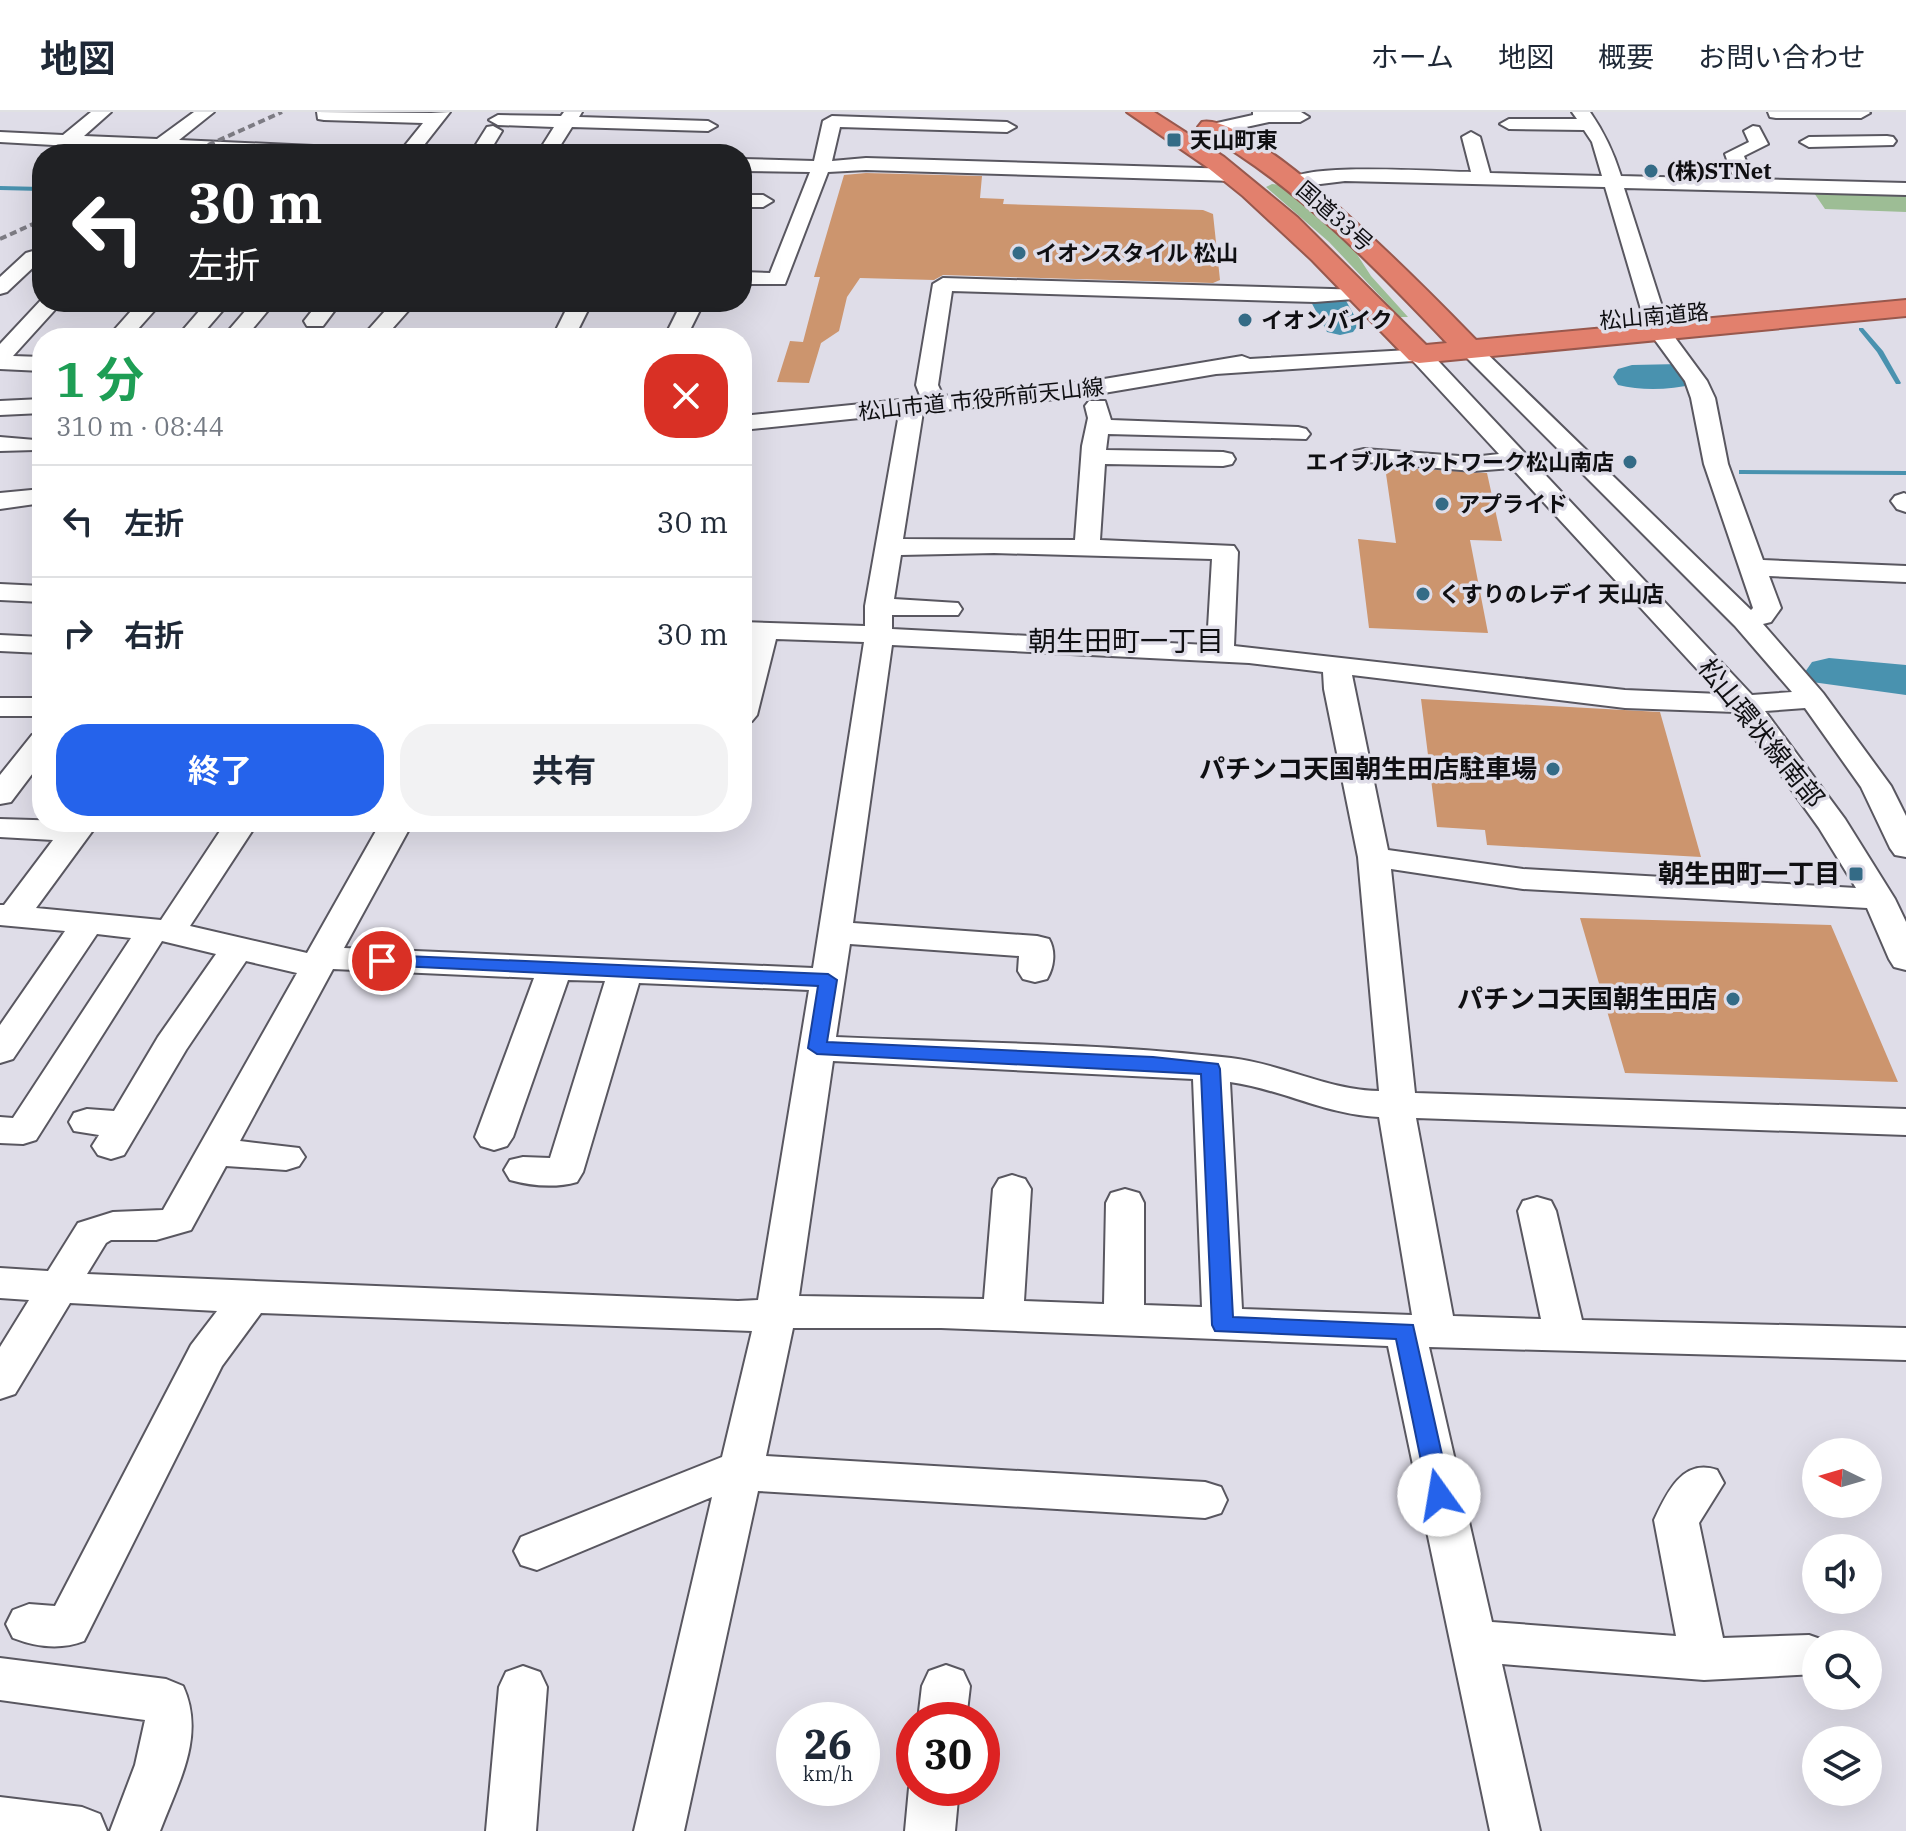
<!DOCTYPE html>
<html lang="ja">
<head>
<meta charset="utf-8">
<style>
	:root { --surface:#fff; --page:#f2f2f3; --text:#1f2937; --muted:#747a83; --line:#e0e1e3; --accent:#2563eb }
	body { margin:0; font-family:"IBM Plex Serif","Noto Sans JP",serif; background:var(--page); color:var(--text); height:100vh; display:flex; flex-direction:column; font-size:30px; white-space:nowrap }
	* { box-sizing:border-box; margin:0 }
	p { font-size:26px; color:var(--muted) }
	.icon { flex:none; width:44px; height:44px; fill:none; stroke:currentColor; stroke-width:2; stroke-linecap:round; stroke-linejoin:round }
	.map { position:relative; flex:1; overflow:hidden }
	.drawer { position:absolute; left:32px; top:216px; width:720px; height:504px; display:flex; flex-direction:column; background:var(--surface); border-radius:32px; box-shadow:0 8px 32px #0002 }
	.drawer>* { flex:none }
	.top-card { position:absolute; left:32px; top:32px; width:720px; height:168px; border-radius:32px; box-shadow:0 8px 32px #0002; background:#202124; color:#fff; overflow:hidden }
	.needle { width:52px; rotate:275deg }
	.buttons { position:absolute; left:1802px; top:1326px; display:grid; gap:16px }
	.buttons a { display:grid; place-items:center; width:80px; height:80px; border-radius:50%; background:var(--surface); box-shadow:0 8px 32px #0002; font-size:40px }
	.speed { position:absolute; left:776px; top:1590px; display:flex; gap:16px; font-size:40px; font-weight:700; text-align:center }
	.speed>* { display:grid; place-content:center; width:104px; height:104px; border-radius:50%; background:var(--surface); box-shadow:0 8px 32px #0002; line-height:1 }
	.speed small { font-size:20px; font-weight:400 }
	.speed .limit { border:12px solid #d22; background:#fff; color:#111 }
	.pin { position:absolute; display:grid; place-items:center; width:68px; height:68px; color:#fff; margin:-34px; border:4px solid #fff; border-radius:50%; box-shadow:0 2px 8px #0007 }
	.me { position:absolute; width:88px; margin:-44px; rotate:347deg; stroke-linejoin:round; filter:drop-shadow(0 0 6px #0008) }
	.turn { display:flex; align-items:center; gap:28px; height:168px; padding:0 24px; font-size:36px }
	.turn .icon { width:104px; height:104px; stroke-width:2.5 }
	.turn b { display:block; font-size:56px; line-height:68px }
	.round { display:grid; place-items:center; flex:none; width:84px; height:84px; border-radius:32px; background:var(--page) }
	.head { display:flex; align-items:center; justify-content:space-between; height:136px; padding:0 24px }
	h1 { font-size:48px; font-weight:700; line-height:60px; color:#1e9e55 }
	.primary-button { display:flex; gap:16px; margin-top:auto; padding:16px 24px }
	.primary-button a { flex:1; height:92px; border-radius:32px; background:var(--accent); color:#fff; font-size:32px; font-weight:700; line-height:92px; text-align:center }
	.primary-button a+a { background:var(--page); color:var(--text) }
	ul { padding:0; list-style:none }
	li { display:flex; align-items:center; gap:24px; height:112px; padding:0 24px; border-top:2px solid var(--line) }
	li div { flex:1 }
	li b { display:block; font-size:30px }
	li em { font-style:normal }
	header { display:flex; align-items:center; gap:48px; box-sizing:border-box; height:112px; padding:0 40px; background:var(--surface); border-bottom:2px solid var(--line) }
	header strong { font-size:38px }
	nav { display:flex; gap:44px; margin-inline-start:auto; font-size:28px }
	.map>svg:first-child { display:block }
	.green { fill:#9dbd95 }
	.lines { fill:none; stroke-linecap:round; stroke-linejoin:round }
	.stream { fill:#4992af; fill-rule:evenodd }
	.river { fill:#4992af; fill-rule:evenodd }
	.building { fill:#cc956e }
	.minor-casing { stroke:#595760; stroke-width:4 }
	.highway-casing { stroke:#98584d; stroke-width:4 }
	.minor { fill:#fff; fill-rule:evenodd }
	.highway { fill:#e2806d; fill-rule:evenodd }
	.rail { stroke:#7d7c84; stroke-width:4; stroke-dasharray:7 4; stroke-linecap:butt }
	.route { fill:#2563eb; stroke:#184099; stroke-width:2 }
	.poi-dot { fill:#346b86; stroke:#dfdde8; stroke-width:3 }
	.labels { text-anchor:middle; stroke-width:7; stroke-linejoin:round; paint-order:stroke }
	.far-poi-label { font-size:22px; font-weight:bold; fill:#0f0f12; stroke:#dfdde8; text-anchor:start }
	.far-street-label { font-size:22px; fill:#0f0f12; stroke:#dfdde8 }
	.street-label { font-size:26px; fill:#0f0f12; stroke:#dfdde8 }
	.poi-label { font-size:26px; font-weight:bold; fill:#0f0f12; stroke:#dfdde8; text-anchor:end }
	.neighbourhood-label { font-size:28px; fill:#0f0f12; stroke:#dfdde8 }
</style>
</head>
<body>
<header>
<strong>地図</strong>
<nav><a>ホーム</a><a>地図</a><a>概要</a><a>お問い合わせ</a></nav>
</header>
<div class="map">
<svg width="1906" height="1719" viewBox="0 0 1906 1719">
	<rect width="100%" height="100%" fill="#dfdde8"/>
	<path class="green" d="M1272 72 1282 73 1351 133 1371 164 1408 205H1400L1329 130 1266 75Z
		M1812 78 1906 81V100L1825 97Z"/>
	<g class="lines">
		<path class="stream" d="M0 74 42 75V79L0 78Z
			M1859 216H1863L1883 239 1901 271 1900 272H1896L1877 240 1859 218Z
			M1739 358 1906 359V363L1742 362H1739Z"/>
		<path class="river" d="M1327 175 1340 178 1359 212 1353 220 1340 223 1327 220 1309 186 1314 178Z
			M1680 252 1694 256 1699 264 1694 272C1670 278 1642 279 1618 273L1613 265 1618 257 1632 253Z
			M1829 546 1906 553V583L1812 570 1805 560 1812 550Z"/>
	</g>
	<path class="building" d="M866 61 982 64 980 86 1004 87 1003 92 1203 98 1213 102 1220 168 1213 171 943 163 934 168 860 166 847 185 839 219 821 231 809 271 777 270 790 229 803 230 820 165H814L844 63Z
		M1385 355 1487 361 1502 429 1470 428 1488 521 1369 516 1358 427 1396 431Z
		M1421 587 1660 600 1701 745 1487 733 1485 718 1437 715Z
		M1580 806 1831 813 1898 970 1625 961Z"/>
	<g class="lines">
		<g class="minor-casing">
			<path id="minor" d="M91 0H111L84 24 157 27 194 0H214L179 28 357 36 366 42 160 39 0 30V20L63 23Z
				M317 0 431 1 450 0 417 42H398L423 11 324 8 318 7Z
				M564 0H582L579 5 708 9 717 14 708 19 572 15 555 42H537L554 15 498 13 489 8 498 3 561 4Z
				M1253 0H1301L1309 5 1300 10H1269L1214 22 1205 17 1208 13 1253 3Z
				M1572 0H1590C1604 20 1613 39 1621 64L1734 67 1725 42 1749 30 1744 19 1753 14 1759 15 1768 32 1744 44 1753 67 1906 71V83L1624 76 1665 204 1676 227 1707 269 1715 286 1728 352 1763 448 1906 454V470L1769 464 1781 496 1771 510 1763 512 1823 581 1891 674 1906 704V745L1895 743 1890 736 1861 675 1805 596 1765 599 1845 707 1895 787 1906 810V858L1894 855 1889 847 1867 796 1523 777 1391 757 1415 981 1906 997V1023L1416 1006 1453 1204 1541 1207 1518 1099 1523 1089 1537 1085 1551 1089 1556 1099 1582 1208 1906 1216V1248L1429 1235 1492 1510 1676 1524 1654 1408C1667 1380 1683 1346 1717 1358L1724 1371 1699 1411 1723 1526 1809 1523 1826 1529 1827 1532H1816V1562L1704 1568 1502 1552 1540 1719H1490L1388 1234 941 1216H793L766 1344 1205 1370 1221 1375 1227 1388 1221 1401 1205 1406 758 1379 684 1719H634L712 1385 537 1458 521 1453 514 1439 521 1425 722 1345 752 1219 261 1201 222 1254 84 1529C61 1538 36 1535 13 1526L6 1512 13 1498 29 1492 55 1494 191 1233 217 1199 70 1191 15 1282 0 1287V1235L29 1188 0 1186V1156L48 1159 78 1111 113 1100 163 1098 297 861 246 849 186 938 124 1043 111 1047 98 1043 92 1034 99 1023 74 1019 69 1010 74 1001 87 997 114 999 158 925 216 842 162 829 36 1028 23 1032 0 1031V1005L13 1006 131 826 97 822 13 947 0 951V913L65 819 0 813V793H4L53 728 0 725V707L99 710 36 796 161 808 226 710H258L190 814 307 841 381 710H413L344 836 813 856 864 530 776 527 757 603 752 609 742 612V549L748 526H742V510L865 514V494L899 302 742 318V304L921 286 916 273 933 172 943 166 1366 178 1370 182 1366 186 1315 190 952 179 938 273 943 284 1086 270 1242 244 1250 247 1427 237 1752 583 1792 580 1735 514 1458 237 1461 232H1477L1751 498 1753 496 1704 352 1691 286 1685 269 1655 228 1643 204 1605 75 1345 69 1296 75 1287 69C1304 50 1440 60 1471 60L1462 25 1471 20 1480 25 1490 61 1602 64 1592 30 1584 18 1509 17 1500 12 1509 7H1577ZM1413 249 1499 342 1473 345 1364 337 1355 339 1352 344 1355 349 1473 359 1512 356 1720 582 1625 578 1234 534 1238 440 1234 434 1100 428 1105 352 1223 354 1232 352 1235 347 1232 342 1223 340 1106 338 1108 322 1306 327 1310 322 1306 317 1298 315 1111 308 1105 289H1089L1085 294 1088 306 1082 334 1075 428 903 427 923 300 1086 284 1216 262ZM994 441 1212 447 1207 533 892 517V503H958L962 497 958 491 894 487 901 443ZM892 533 1249 551 1323 560 1324 577 1358 745 1379 979C1328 978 1282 952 1231 946 1101 931 968 931 836 925L850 832 1019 844 1018 859 1023 867 1035 870 1047 867C1054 855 1056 839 1049 827L1037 824 853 811ZM1352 563 1625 596 1736 600 1819 716 1856 776 1523 757 1388 738ZM333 857 534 866 475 1025 481 1034 494 1038 507 1034 513 1025 568 868 605 869 550 1046 523 1045 510 1048 504 1058 510 1068C531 1074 556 1076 577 1070L583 1060 639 871 809 878 758 1188 738 1189 87 1162 106 1131 111 1128H156L191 1118 226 1054 286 1058 299 1054 305 1045 299 1036 240 1029ZM833 949 1193 967 1202 1195 1144 1193V1091L1139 1081 1125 1077 1111 1081 1106 1091 1104 1192 1024 1189 1031 1077 1025 1067 1012 1063 999 1067 993 1077 984 1187 799 1184ZM1230 970C1281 977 1327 1003 1379 1005L1412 1203 1242 1197Z
				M1768 0H1869L1870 1 1861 6H1776L1770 5Z
				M832 4 1007 10 1016 15 1007 20 840 15 832 49 866 46 1234 57 1243 63 1234 69 866 58 828 60 785 172H742V160L770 161 810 60 742 59V47L814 49 823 9Z
				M493 14 502 19 488 42H470L487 15Z
				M1887 24 1893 25 1896 29 1893 33 1809 35 1800 30 1809 25Z
				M742 83H763L773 89 763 95H742Z
				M33 139 40 141V149L7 180 0 182V165L26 141Z
				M42 187V190H62L13 244 42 245V259L0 257V232Z
				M139 190H162L130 226H107Z
				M207 190H230L199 226H176Z
				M253 190H275L245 226H222Z
				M319 190H341L323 214H307L304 209Z
				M393 190H416L384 226H361Z
				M570 190H592L574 226H552Z
				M682 190H704L686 226H664Z
				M42 287V301L0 303V289Z
				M0 325 35 328 39 333 35 338 0 339Z
				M42 377V391L0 397V381Z
				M1904 381 1906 382V400L1897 397 1891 389 1895 384Z
				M0 472 42 474V490L0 488Z
				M0 523 42 525V541L0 539Z
				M0 586H42V604H0Z
				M42 620V649L11 690 0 692V663L32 623Z
				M0 1546 166 1567 183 1574C206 1624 178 1671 160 1719H110L135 1653 145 1608 0 1588Z
				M946 1553 963 1559 970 1574 966 1608H918L922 1574 929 1559Z
				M523 1554 540 1560 547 1575 536 1719H486L499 1575 506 1560Z
				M914 1665V1676H959L955 1719H905L909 1676Z
				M0 1685 82 1695 100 1702 107 1719H0Z"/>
		</g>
		<g class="highway-casing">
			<path id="highway" d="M1127 0H1154L1224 45 1297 105 1426 233 1447 231C1371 151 1298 75 1202 20L1198 15 1202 10C1255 0 1436 187 1476 228L1906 188V204L1419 251 1409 248 1312 148 1243 84 1207 55Z"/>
		</g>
		<use href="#minor" class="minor"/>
		<use href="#highway" class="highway"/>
		<path class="rail" d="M188 42 282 0
			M0 127 42 108"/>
	</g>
	<path class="route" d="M382 843 828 862 837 868 827 930 1153 945 1218 952 1220 957 1233 1205 1413 1213 1451 1383 1448 1390 1439 1393 1431 1390 1428 1383 1396 1227 1215 1219 1212 1213 1201 962 817 942 808 936 818 874 376 853 373 849Z"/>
	<g class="poi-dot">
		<rect x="1166" y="20" width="16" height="16" rx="4"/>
		<circle cx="1651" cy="59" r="8"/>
		<circle cx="1019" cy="141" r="8"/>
		<circle cx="1245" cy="208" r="8"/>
		<circle cx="1630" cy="350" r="8"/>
		<circle cx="1442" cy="392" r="8"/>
		<circle cx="1423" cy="482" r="8"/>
		<circle cx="1553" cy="657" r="8"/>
		<rect x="1848" y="754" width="16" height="16" rx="4"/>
		<circle cx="1733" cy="887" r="8"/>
	</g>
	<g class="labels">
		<g class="far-poi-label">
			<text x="1190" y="36">天山町東</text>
			<text x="1667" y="67">(株)STNet</text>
			<text x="1035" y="149">イオンスタイル 松山</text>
			<text x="1261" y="216">イオンバイク</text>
			<text x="1614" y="358" text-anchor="end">エイブルネットワーク松山南店</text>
			<text x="1458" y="400">アプライド</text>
			<text x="1439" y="490">くすりのレデイ 天山店</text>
		</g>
		<g class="far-street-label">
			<text transform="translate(1335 104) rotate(41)" y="8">国道33号</text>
			<text transform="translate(1654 204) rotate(-5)" y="8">松山南道路</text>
			<text transform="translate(981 287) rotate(-6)" y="8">松山市道 市役所前天山線</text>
		</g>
		<g class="street-label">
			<text transform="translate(1761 621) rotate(51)" y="9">松山環状線南部</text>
		</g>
		<g class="poi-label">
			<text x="1537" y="666">パチンコ天国朝生田店駐車場</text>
			<text x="1840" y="771">朝生田町一丁目</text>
			<text x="1717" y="896">パチンコ天国朝生田店</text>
		</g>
		<g class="neighbourhood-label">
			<text x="1126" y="539">朝生田町一丁目</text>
		</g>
	</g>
</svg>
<div class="buttons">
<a><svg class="needle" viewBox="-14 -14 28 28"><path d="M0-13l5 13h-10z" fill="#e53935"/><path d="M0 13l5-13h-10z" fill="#747a83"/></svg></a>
<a><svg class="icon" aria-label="sound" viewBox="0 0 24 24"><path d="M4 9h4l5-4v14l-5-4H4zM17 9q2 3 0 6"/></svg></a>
<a><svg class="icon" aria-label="search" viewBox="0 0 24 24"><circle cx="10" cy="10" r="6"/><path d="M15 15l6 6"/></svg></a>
<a><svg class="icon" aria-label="layers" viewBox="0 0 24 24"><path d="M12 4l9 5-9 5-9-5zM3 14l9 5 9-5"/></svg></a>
</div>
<div class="speed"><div>26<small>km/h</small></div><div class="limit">30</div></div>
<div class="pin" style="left:382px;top:849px;background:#d93025"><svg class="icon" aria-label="arrive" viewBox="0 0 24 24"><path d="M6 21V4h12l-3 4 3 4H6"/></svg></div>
<svg class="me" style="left:1439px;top:1383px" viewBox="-20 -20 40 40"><circle r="19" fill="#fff"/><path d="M0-13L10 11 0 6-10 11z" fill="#2563eb"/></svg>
<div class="top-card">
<div class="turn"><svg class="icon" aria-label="left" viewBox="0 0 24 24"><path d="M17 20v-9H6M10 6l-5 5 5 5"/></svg><div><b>30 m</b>左折</div></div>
</div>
<section class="drawer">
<div class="head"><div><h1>1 分</h1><p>310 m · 08:44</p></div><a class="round" style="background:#d93025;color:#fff"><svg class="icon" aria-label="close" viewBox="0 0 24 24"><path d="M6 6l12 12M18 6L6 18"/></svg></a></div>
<ul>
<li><svg class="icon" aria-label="left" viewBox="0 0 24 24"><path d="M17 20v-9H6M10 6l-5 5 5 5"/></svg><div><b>左折</b></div><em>30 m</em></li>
<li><svg class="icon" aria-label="right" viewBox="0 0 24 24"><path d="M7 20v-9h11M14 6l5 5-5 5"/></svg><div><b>右折</b></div><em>30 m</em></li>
</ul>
<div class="primary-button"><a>終了</a><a>共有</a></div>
</section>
</div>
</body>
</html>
